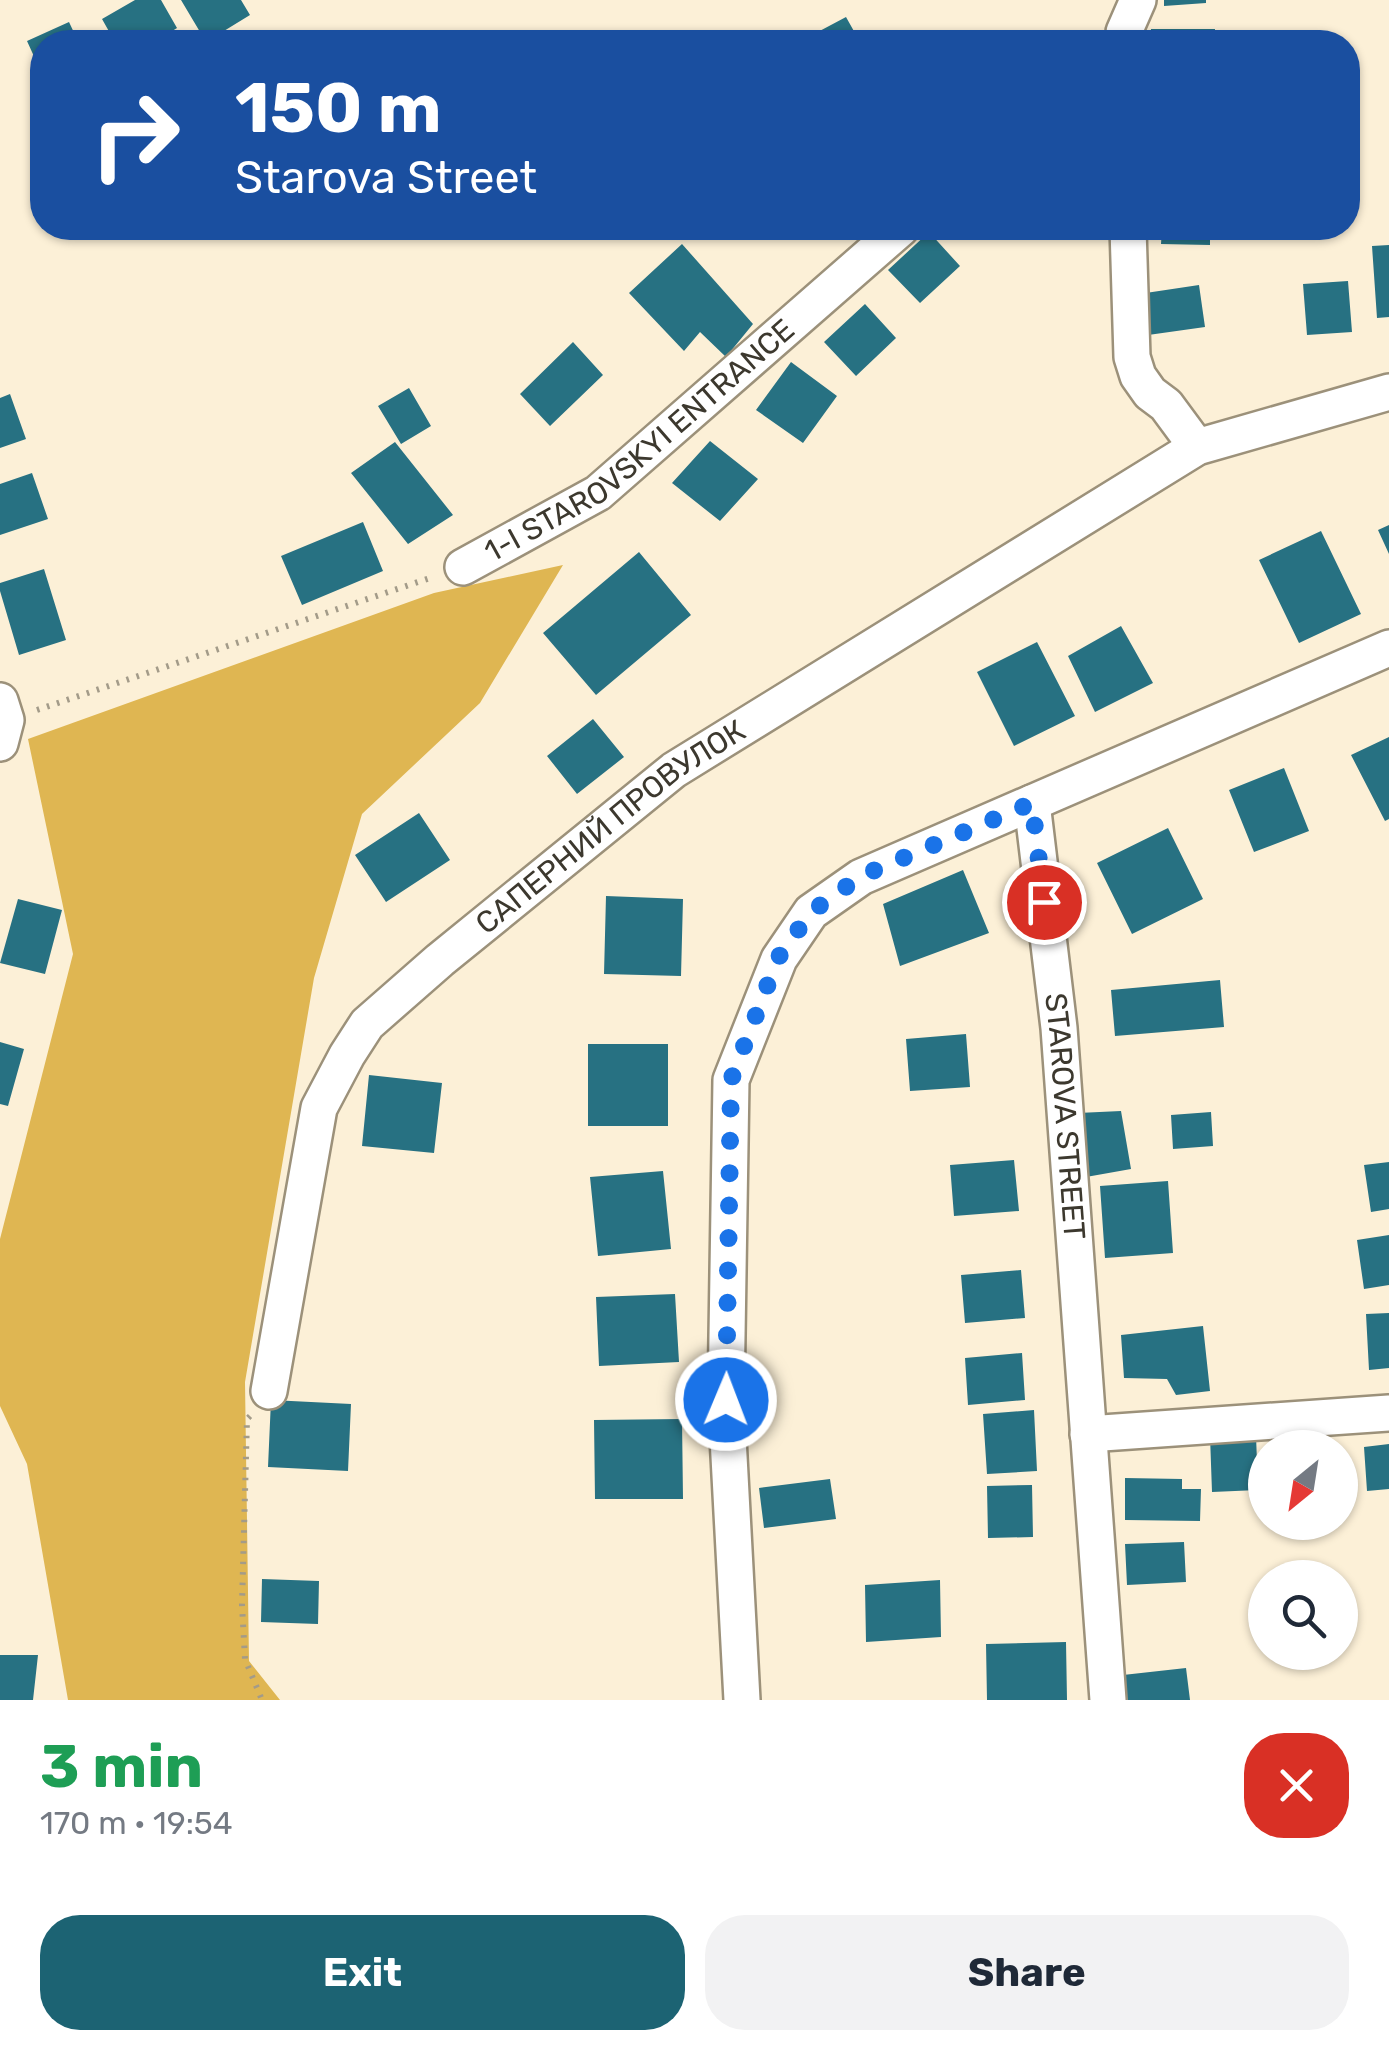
<!DOCTYPE html>
<html lang="en">
<head>
<meta charset="utf-8">
<style>
	:root { --surface:#fff; --page:#f2f2f3; --text:#1f2937; --muted:#747a83; --accent:#1c6373 }
	body { margin:0; font-family:Rubik,sans-serif; background:var(--page); color:var(--text); height:100vh; display:flex; flex-direction:column; font-size:38px; white-space:nowrap }
	* { box-sizing:border-box; margin:0 }
	p { font-size:32px; color:var(--muted) }
	.icon { flex:none; width:55px; height:55px; fill:none; stroke:currentColor; stroke-width:2; stroke-linecap:round; stroke-linejoin:round }
	.map { position:relative; height:1700px; overflow:hidden }
	.drawer { display:flex; flex-direction:column; background:var(--surface); flex:1 }
	.drawer>* { flex:none }
	.top-card { position:absolute; left:30px; top:30px; width:1330px; height:210px; border-radius:40px; box-shadow:0 2px 8px #0004; background:#1a4fa0; color:#fff; overflow:hidden }
	.needle { width:65px; rotate:210deg }
	.buttons { position:absolute; left:1248px; top:1430px; display:grid; gap:20px }
	.buttons a { display:grid; place-items:center; width:110px; height:110px; border-radius:50%; background:var(--surface); box-shadow:0 2px 8px #0004; font-size:50px }
	.pin { position:absolute; display:grid; place-items:center; width:85px; height:85px; color:#fff; margin:-42px; border:5px solid #fff; border-radius:50%; box-shadow:0 2px 10px #0007 }
	.me { position:absolute; width:110px; margin:-55px; rotate:1deg; stroke-linejoin:round; filter:drop-shadow(0 0 8px #0008) }
	.turn { display:flex; align-items:center; gap:35px; height:210px; padding:0 40px; font-size:45px }
	.turn .icon { width:130px; height:130px; stroke-width:2.5 }
	.turn b { display:block; font-size:70px; line-height:85px }
	.round { display:grid; place-items:center; flex:none; width:105px; height:105px; border-radius:40px; background:var(--page) }
	.overview { display:flex; align-items:center; justify-content:space-between; height:170px; padding:0 40px }
	h1 { font-size:60px; font-weight:700; line-height:75px; color:#1e9e55 }
	.button { display:flex; gap:20px; margin-top:auto; padding:20px 40px }
	.button a { flex:1; height:115px; border-radius:40px; background:var(--accent); color:#fff; font-size:40px; font-weight:700; line-height:115px; text-align:center }
	.button a+a { background:var(--page); color:var(--text) }
	.map>svg:first-child { display:block }
	.forest { fill:#dfb652 }
	.building { fill:#277182 }
	.lines { fill:none; stroke-linecap:round; stroke-linejoin:round }
	.minor-casing { stroke:#9c917a; stroke-width:40 }
	.path { stroke:#a39b89; stroke-width:6; stroke-dasharray:2.5 8; stroke-linecap:butt }
	.minor { stroke:#fff; stroke-width:35 }
	.route { stroke:#1a73e8; stroke-width:18; stroke-dasharray:0 32.4 }
	.labels { text-anchor:middle; stroke-width:10; stroke-linejoin:round; paint-order:stroke }
	.street-label { font-size:30px; fill:#3c382e; stroke:#fcf0d7 }
</style>
</head>
<body>
<div class="map">
<svg width="1389" height="1700" viewBox="0 0 1389 1700">
	<rect width="100%" height="100%" fill="#fcf0d7"/>
	<path class="forest" d="M563 565 480 703 362 814 314 978 245 1382 249 1661 280 1700H68L27 1464 0 1406V1239L73 954 28 739 434 593Z"/>
	<path class="building" d="M135 0H161L177 28 169 33 175 42H115L102 19Z
		M181 0H241L250 15 206 42Z
		M1164 0H1206V3L1164 6Z
		M846 17 860 42H799Z
		M69 22 77 39 92 32 97 42H42V74L27 41Z
		M1151 29H1215L1214 42H1150Z
		M1162 228H1210V245L1161 244Z
		M929 232 960 266 920 303 888 270Z
		M682 244 753 324 726 357 700 332 684 351 629 293Z
		M1389 245V317L1377 318 1372 246Z
		M1348 281 1352 332 1307 335 1303 284Z
		M1199 285 1205 327 1141 336 1139 294Z
		M865 304 896 338 856 376 824 342Z
		M573 342 603 375 550 426 520 394Z
		M791 362 837 396 803 443 756 410Z
		M409 388 431 426 401 444 378 406Z
		M10 394 26 439 0 448V398Z
		M710 441 758 479 720 521 672 483Z
		M395 442 453 515 408 544 351 473Z
		M32 473 48 519 0 535V484Z
		M363 522 383 571 302 605 281 556Z
		M1389 525V554L1378 530Z
		M1321 531 1361 614 1299 643 1259 560Z
		M639 552 691 615 596 695 543 633Z
		M44 569 66 640 19 655 0 591V583Z
		M1121 626 1153 683 1095 712 1068 656Z
		M1037 642 1075 716 1014 746 977 672Z
		M593 719 624 757 577 794 547 756Z
		M1389 737V819L1385 821 1351 755Z
		M1284 768 1309 831 1254 852 1229 790Z
		M419 813 450 860 386 902 355 855Z
		M1168 828 1203 899 1132 934 1097 863Z
		M963 870 989 933 900 966 883 904Z
		M606 896 683 899 681 976 604 974Z
		M18 899 62 910 45 974 0 963Z
		M1220 980 1224 1027 1115 1036 1111 990Z
		M966 1034 970 1087 910 1091 906 1039Z
		M0 1042 24 1049 8 1106 0 1104Z
		M588 1044H668V1126H588Z
		M369 1075 442 1083 434 1153 362 1146Z
		M1121 1111 1131 1169 1086 1177 1078 1113Z
		M1211 1112 1213 1146 1173 1149 1171 1115Z
		M1014 1160 1019 1211 954 1216 950 1165Z
		M1389 1162V1209L1371 1212 1364 1165Z
		M663 1171 671 1249 598 1256 590 1177Z
		M1168 1181 1173 1253 1105 1258 1100 1186Z
		M1389 1235V1285L1364 1289 1357 1240Z
		M1021 1270 1025 1318 965 1323 961 1275Z
		M675 1294 679 1362 599 1366 596 1297Z
		M1389 1313V1368L1369 1370 1366 1314Z
		M1203 1326 1210 1391 1176 1395 1167 1379 1124 1378 1121 1335Z
		M1022 1353 1025 1400 968 1405 965 1358Z
		M271 1400 351 1404 348 1471 268 1467Z
		M1034 1410 1037 1471 987 1474 983 1414Z
		M682 1419 683 1499H595L594 1420Z
		M1256 1435 1258 1490 1212 1492 1210 1436Z
		M1389 1444V1489L1367 1491 1364 1447Z
		M1125 1478 1182 1479V1489H1201L1200 1521 1125 1520Z
		M830 1479 836 1519 764 1528 759 1488Z
		M1032 1485 1033 1537 988 1538 987 1486Z
		M1184 1542 1186 1582 1127 1585 1125 1544Z
		M262 1579 319 1581 318 1624 261 1622Z
		M940 1580 941 1637 866 1642 865 1585Z
		M1066 1642 1067 1700H987L986 1644Z
		M0 1655H38L33 1700H0Z
		M1186 1668 1190 1700H1125L1123 1675Z"/>
	<g class="lines">
		<g class="minor-casing">
			<g id="minor">
				<path d="M1124 42V32L1138 0"/>
				<path d="M1128 228 1132 357 1138 376 1150 393 1166 405 1197 447"/>
				<path id="s1" d="M463 567 598 493 901 228"/>
				<path d="M0 701 6 720 0 743"/>
				<path id="s2" d="M1032 803 1059 1028 1108 1700"/>
				<path id="s3" d="M269 1391 319 1108 347 1055 367 1024 440 960 674 770 1197 447 1389 392"/>
				<path d="M1088 1434 1389 1413"/>
				<path d="M742 1700 726 1400 731 1080 779 959 811 912 861 877 1389 648"/>
			</g>
		</g>
		<path class="path" d="M37 710 433 577
			M250 1416 247 1419 242 1605 245 1659 262 1700"/>
		<use href="#minor" class="minor"/>
	</g>
	<g class="lines">
		<path class="route" d="M726 1400 731 1080 778 958 811 912 861 876 1032 803 1044 902"/>
	</g>
	<g class="labels">
		<g class="street-label">
			<text dy="10" stroke="none"><textPath href="#s1" startOffset="218">1-I STAROVSKYI ENTRANCE</textPath></text>
			<text dy="10" stroke="none"><textPath href="#s3" startOffset="698">САПЕРНИЙ ПРОВУЛОК</textPath></text>
			<text dy="10" stroke="none"><textPath href="#s2" startOffset="315">STAROVA STREET</textPath></text>
		</g>
	</g>
</svg>
<div class="buttons">
<a><svg class="needle" viewBox="-14 -14 28 28"><path d="M0-13l5 13h-10z" fill="#e53935"/><path d="M0 13l5-13h-10z" fill="#747a83"/></svg></a>
<a><svg class="icon" aria-label="search" viewBox="0 0 24 24"><circle cx="10" cy="10" r="6"/><path d="M15 15l6 6"/></svg></a>
</div>
<div class="pin" style="left:1044px;top:902px;background:#d93025"><svg class="icon" aria-label="arrive" viewBox="0 0 24 24"><path d="M6 21V4h12l-3 4 3 4H6"/></svg></div>
<svg class="me" style="left:726px;top:1400px" viewBox="-20 -20 40 40"><circle r="17" fill="#1a73e8" stroke="#fff" stroke-width="3"/><path d="M0-11L8 9 0 5-8 9z" fill="#fff"/></svg>
<div class="top-card">
<div class="turn"><svg class="icon" aria-label="right" viewBox="0 0 24 24"><path d="M7 20v-9h11M14 6l5 5-5 5"/></svg><div><b>150 m</b>Starova Street</div></div>
</div>
</div>
<section class="drawer">
<div class="overview"><div><h1>3 min</h1><p>170 m · 19:54</p></div><a class="round" style="background:#d93025;color:#fff"><svg class="icon" aria-label="close" viewBox="0 0 24 24"><path d="M6 6l12 12M18 6L6 18"/></svg></a></div>
<div class="button"><a>Exit</a><a>Share</a></div>
</section>
</body>
</html>
